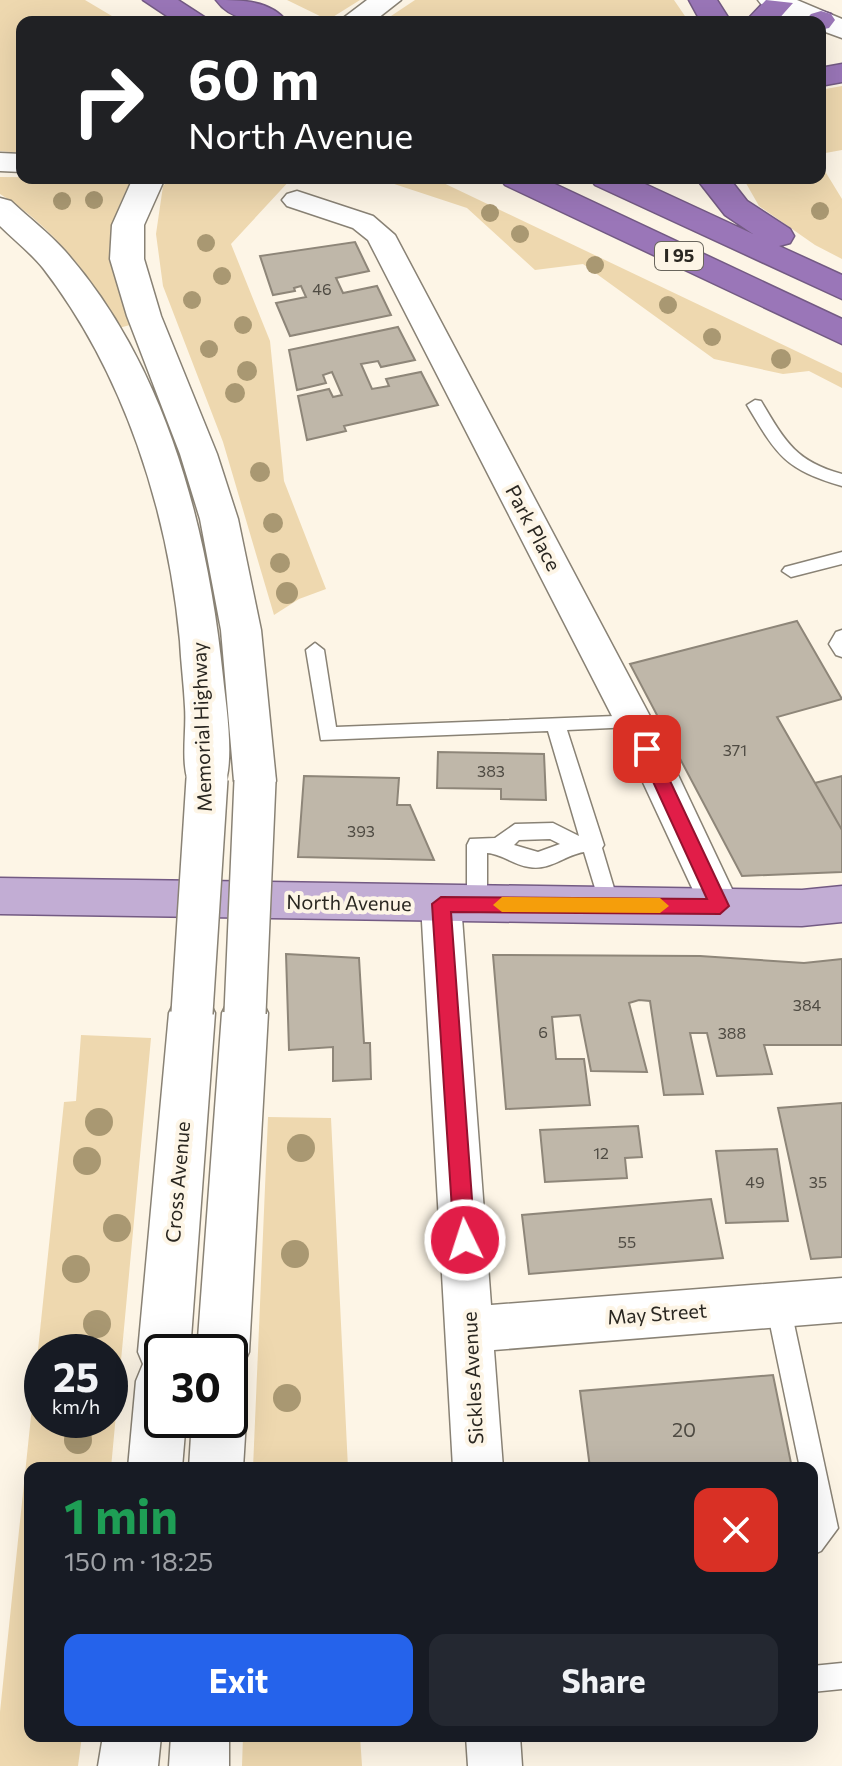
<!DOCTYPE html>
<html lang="en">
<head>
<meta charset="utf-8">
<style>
	:root { --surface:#171b24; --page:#242831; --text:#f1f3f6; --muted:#9ea1a6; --accent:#2563eb }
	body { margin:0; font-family:Commissioner,sans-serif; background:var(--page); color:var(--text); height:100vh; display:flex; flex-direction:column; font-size:30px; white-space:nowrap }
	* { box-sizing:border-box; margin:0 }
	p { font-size:26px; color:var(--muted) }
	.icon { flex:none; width:44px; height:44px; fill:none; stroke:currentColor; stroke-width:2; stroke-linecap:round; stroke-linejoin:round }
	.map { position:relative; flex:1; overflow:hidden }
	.sheet { position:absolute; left:24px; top:1462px; width:794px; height:280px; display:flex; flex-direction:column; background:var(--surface); border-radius:16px; box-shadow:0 8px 32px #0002 }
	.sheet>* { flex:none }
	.hud { position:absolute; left:16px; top:16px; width:810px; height:168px; border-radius:16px; box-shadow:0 8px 32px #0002; background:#202124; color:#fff; overflow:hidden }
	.speed { position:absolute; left:24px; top:1334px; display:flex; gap:16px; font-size:40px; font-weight:700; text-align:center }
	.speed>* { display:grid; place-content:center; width:104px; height:104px; border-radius:50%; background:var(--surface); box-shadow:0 8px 32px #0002; line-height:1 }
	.speed small { font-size:20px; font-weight:400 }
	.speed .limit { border:4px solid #111; border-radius:12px; background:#fff; color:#111 }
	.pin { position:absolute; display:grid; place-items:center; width:68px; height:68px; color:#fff; margin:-34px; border-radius:16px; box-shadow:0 4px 12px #0006 }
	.me { position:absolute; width:88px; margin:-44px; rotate:356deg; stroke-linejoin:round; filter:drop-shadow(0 0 6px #0008) }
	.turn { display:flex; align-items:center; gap:28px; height:168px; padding:0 40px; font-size:36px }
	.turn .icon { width:104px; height:104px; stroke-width:2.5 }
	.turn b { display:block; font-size:56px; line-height:68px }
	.round { display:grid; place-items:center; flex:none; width:84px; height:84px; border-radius:16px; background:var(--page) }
	.summary { display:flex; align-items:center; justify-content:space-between; height:136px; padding:0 40px }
	h1 { font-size:48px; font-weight:700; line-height:60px; color:#1e9e55 }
	.action { display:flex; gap:16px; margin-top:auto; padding:16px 40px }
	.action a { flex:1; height:92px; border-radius:16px; background:var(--accent); color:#fff; font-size:32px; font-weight:700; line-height:92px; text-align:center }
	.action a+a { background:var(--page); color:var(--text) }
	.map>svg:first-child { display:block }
	.green { fill:#eed8af; fill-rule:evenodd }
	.building { fill:#bfb7a9; stroke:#8e8679; stroke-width:2 }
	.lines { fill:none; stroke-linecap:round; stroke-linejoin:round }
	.lane-casing { stroke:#898275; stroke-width:3 }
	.street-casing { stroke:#898275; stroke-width:3 }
	.secondary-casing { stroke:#898275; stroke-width:3 }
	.primary-casing { stroke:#735a83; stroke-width:3 }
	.highway-casing { stroke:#735a83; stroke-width:3 }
	.lane { fill:#fff; fill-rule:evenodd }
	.street { fill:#fff; fill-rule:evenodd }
	.secondary { fill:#fff; fill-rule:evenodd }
	.primary { fill:#c2add4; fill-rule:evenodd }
	.highway { fill:#9a76b8; fill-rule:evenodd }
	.secondary-bridge-casing { stroke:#898275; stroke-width:44; stroke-linecap:butt }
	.secondary-bridge { stroke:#fff; stroke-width:41 }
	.tree { fill:#a99872 }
	.route { fill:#e11d48; stroke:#92132f; stroke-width:2 }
	.slow { fill:#f59e0b }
	.labels { text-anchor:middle; stroke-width:8; stroke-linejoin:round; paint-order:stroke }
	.number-label { font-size:16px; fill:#4f4b43 }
	.shield { fill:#fdf5e6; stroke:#69655c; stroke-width:2 }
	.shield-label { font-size:18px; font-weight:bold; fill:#2a2721 }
	.street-label { font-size:20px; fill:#2a2721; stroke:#fdf5e6 }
	.near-number-label { font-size:20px; fill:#4f4b43 }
</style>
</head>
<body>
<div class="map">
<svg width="842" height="1766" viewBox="0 0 842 1766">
	<rect width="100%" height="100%" fill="#fdf5e6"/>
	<path class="green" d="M0 0H85L122 22H22V153L0 151Z
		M287 0H360L328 20Z
		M415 0H674L689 22H382Z
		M842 86V150L820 154V90Z
		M820 163 842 199V259L815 245 759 206 743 178H820Z
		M0 177 133 178C99 237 111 264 130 325L119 328C91 275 52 226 0 194Z
		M171 178H292L231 244 270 341 284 481 326 589 299 599 274 615 223 442 163 286 156 234 163 186Z
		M376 178H433L842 373V388L809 371 783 374 714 359 583 264 535 270 467 208Z
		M81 1035 151 1038 111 1468H30V1736H82L78 1766H0V1712L64 1102 76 1101ZM42 1352H110V1420H42Z
		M268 1117 331 1118 348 1468H253Z
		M243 1736H360L362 1766H242Z"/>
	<path class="building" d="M355 242 369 271 336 278 343 293 377 286 391 315 290 336 276 303 306 297 301 286 294 288 295 291 273 295 260 256Z
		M398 327 415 360 381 367 378 361 361 364 372 389 389 386 386 379 421 372 438 405 344 426 346 431 307 440 298 396 329 389 333 397 342 395 332 372 323 375 326 383 297 390 289 350Z
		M797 621 842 699 777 717 842 830V872L742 876 630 664Z
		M438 752 544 754 546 800 501 799V789L437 788Z
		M304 776 399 778 397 805H410L434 860 298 857Z
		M842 776V830L815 783Z
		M286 954 359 958 364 1043H370L371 1079 333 1081V1047L289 1050Z
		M493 955 700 956 804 963 842 959V1045H764L772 1074 717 1076 707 1033H690L703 1094 664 1095 650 1001 639 1000 629 1003 647 1072 591 1071 580 1015 552 1017 556 1059H584L590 1105 506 1109Z
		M842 1103V1257L811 1259 778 1108Z
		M638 1126 642 1157 625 1158 627 1178 545 1182 540 1130Z
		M777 1149 788 1221 726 1223 716 1151Z
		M711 1199 723 1258 529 1274 522 1215Z
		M773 1375 792 1468H590L580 1391Z"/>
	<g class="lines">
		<g class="lane-casing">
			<path id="lane" d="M755 400 761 401C785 441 795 461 842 474V486C784 469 777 455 747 405Z
				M842 552V564L791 577 782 571 785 567Z
				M842 630V657L836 655 829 644 836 632Z
				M315 643 324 650 336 727 640 715 642 720 633 727 567 730 604 845 602 848 619 905 616 911H602L584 852C565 855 550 871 529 867 514 865 502 854 487 853V905L484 911H470L467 905V845L470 839 495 838 515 824 553 823 579 836 548 731 321 740 306 650ZM550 839 560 844 538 852 514 845 519 840Z
				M778 1294 786 1297 790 1305 838 1528 821 1551 812 1555V1468H800L766 1305 770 1297Z
				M842 1663V1689L812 1692V1666Z"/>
		</g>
		<g class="street-casing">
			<path id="street" d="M297 191 373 216 395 235 652 720 740 906 734 918 720 923 706 918 614 720 368 240 353 228 287 206 282 200 287 194Z
				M441 887 455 892 461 904 491 1305 842 1278V1322L494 1350 503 1468H453L421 904 427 892Z
				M466 1736H520L522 1766H468Z"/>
		</g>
		<g class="secondary-casing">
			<path id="secondary" d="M367 0H401L373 22H338Z
				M758 0H797L842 19V38L820 30V22C801 22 769 17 758 0Z
				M0 153 22 154V172L0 171Z
				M133 178H165L144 225V259L161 316 217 454 238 519 261 630 276 781 270 793 255 798 240 793 234 781 221 630 200 519 180 454 127 316 110 259 112 225Z
				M0 198 11 201C29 218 49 233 65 251 166 365 208 529 223 677 226 707 236 765 222 791L207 796 192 791C179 767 187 734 185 707 184 685 181 663 180 641 168 510 124 373 43 268 31 253 14 240 0 226Z
				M192 993 208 999 215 1013 190 1352H162V1420H186L182 1468H128L136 1381 143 1364 138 1352 169 1013 176 999Z
				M245 993 261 999 268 1013 249 1352 241 1370 230 1375V1352H197L222 1013 229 999Z
				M230 1398 238 1401 246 1420 243 1468H189L192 1420H230Z
				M103 1736H161L158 1766H98Z
				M171 1736H229V1766H169Z"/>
		</g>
		<g class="primary-casing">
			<path id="primary" d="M0 878 802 890 842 886V922L802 926 0 914Z"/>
		</g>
		<g class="highway-casing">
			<path id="highway" d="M143 0H178L212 22H176Z
				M216 0C240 0 271 0 287 22 262 22 232 23 216 0Z
				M689 0H717L731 22H701Z
				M766 0 793 3 776 22H745Z
				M821 11 831 14 835 20 829 28 820 30V22H804L811 14Z
				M842 64V82L820 86V68Z
				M500 178H542L842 319V344L505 185Z
				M590 178H632L753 234 725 215 696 178H729L747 201 790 229 794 236 790 243 779 246 842 275V299L595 185Z"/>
		</g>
		<use href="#lane" class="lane"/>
		<use href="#street" class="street"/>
		<use href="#secondary" class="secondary"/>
		<use href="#primary" class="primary"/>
		<use href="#highway" class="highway"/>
		<g class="secondary-bridge-casing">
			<path id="secondary-bridge" d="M192 1013 207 779
				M245 1013 255 781"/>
		</g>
		<use href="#secondary-bridge" class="secondary-bridge"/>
	</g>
	<g class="tree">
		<circle cx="94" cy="200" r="9"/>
		<circle cx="62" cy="201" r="9"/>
		<circle cx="820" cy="211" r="9"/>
		<circle cx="490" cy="213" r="9"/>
		<circle cx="520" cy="234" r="9"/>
		<circle cx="206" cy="243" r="9"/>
		<circle cx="595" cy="265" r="9"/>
		<circle cx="222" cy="276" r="9"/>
		<circle cx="192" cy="300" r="9"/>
		<circle cx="668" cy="305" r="9"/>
		<circle cx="243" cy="325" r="9"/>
		<circle cx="712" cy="337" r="9"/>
		<circle cx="209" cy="349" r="9"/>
		<circle cx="781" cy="359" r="10"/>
		<circle cx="247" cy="371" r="10"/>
		<circle cx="235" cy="393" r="10"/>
		<circle cx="260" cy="472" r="10"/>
		<circle cx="273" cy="523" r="10"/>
		<circle cx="280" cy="563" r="10"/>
		<circle cx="287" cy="593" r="11"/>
		<circle cx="99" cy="1122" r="14"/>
		<circle cx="301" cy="1148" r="14"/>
		<circle cx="87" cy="1161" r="14"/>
		<circle cx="117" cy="1228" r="14"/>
		<circle cx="295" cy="1254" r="14"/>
		<circle cx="76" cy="1269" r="14"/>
		<circle cx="97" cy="1324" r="14"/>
		<circle cx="287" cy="1398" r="14"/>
		<circle cx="78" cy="1440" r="14"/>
	</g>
	<path class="route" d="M647 742 655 749 729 906 720 914 451 912 475 1240 472 1247 465 1250 457 1247 454 1240 432 904 441 897 707 899 638 749Z"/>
	<path class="slow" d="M502 897 660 898 669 906 660 913 502 912 493 905Z"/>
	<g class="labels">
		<g class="number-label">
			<text x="322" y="295">46</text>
			<text x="735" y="756">371</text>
			<text x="491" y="777">383</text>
			<text x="361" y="837">393</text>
			<text x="807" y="1011">384</text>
			<text x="543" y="1038">6</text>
			<text x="732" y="1039">388</text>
			<text x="601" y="1159">12</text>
			<text x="755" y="1188">49</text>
			<text x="818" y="1188">35</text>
			<text x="627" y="1248">55</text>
		</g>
		<rect class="shield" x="655" y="242" width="48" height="28" rx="6"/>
		<g class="shield-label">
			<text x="679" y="262">I 95</text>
		</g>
		<g class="street-label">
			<text transform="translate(533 528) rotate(62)" y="7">Park Place</text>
			<text transform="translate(202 727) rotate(-92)" y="7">Memorial Highway</text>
			<text transform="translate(349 903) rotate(1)" y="7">North Avenue</text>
			<text transform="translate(178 1182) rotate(-85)" y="7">Cross Avenue</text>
			<text transform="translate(657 1314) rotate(-4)" y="7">May Street</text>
			<text transform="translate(473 1378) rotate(-93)" y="7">Sickles Avenue</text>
		</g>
		<g class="near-number-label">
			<text x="684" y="1437">20</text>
		</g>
	</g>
</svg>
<div class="speed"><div>25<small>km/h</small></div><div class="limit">30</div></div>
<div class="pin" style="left:647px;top:749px;background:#d93025"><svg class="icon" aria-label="arrive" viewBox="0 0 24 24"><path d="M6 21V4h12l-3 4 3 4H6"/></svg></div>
<svg class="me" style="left:465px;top:1240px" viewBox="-20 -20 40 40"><circle r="17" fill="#e11d48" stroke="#fff" stroke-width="3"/><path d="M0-11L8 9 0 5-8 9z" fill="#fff"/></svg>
<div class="hud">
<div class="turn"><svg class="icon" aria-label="right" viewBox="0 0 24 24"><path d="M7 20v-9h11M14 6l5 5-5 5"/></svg><div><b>60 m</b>North Avenue</div></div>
</div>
<section class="sheet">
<div class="summary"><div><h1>1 min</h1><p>150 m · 18:25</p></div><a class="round" style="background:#d93025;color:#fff"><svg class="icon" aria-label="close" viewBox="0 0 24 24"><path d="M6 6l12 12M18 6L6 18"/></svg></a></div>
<div class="action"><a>Exit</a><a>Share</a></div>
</section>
</div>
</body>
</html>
